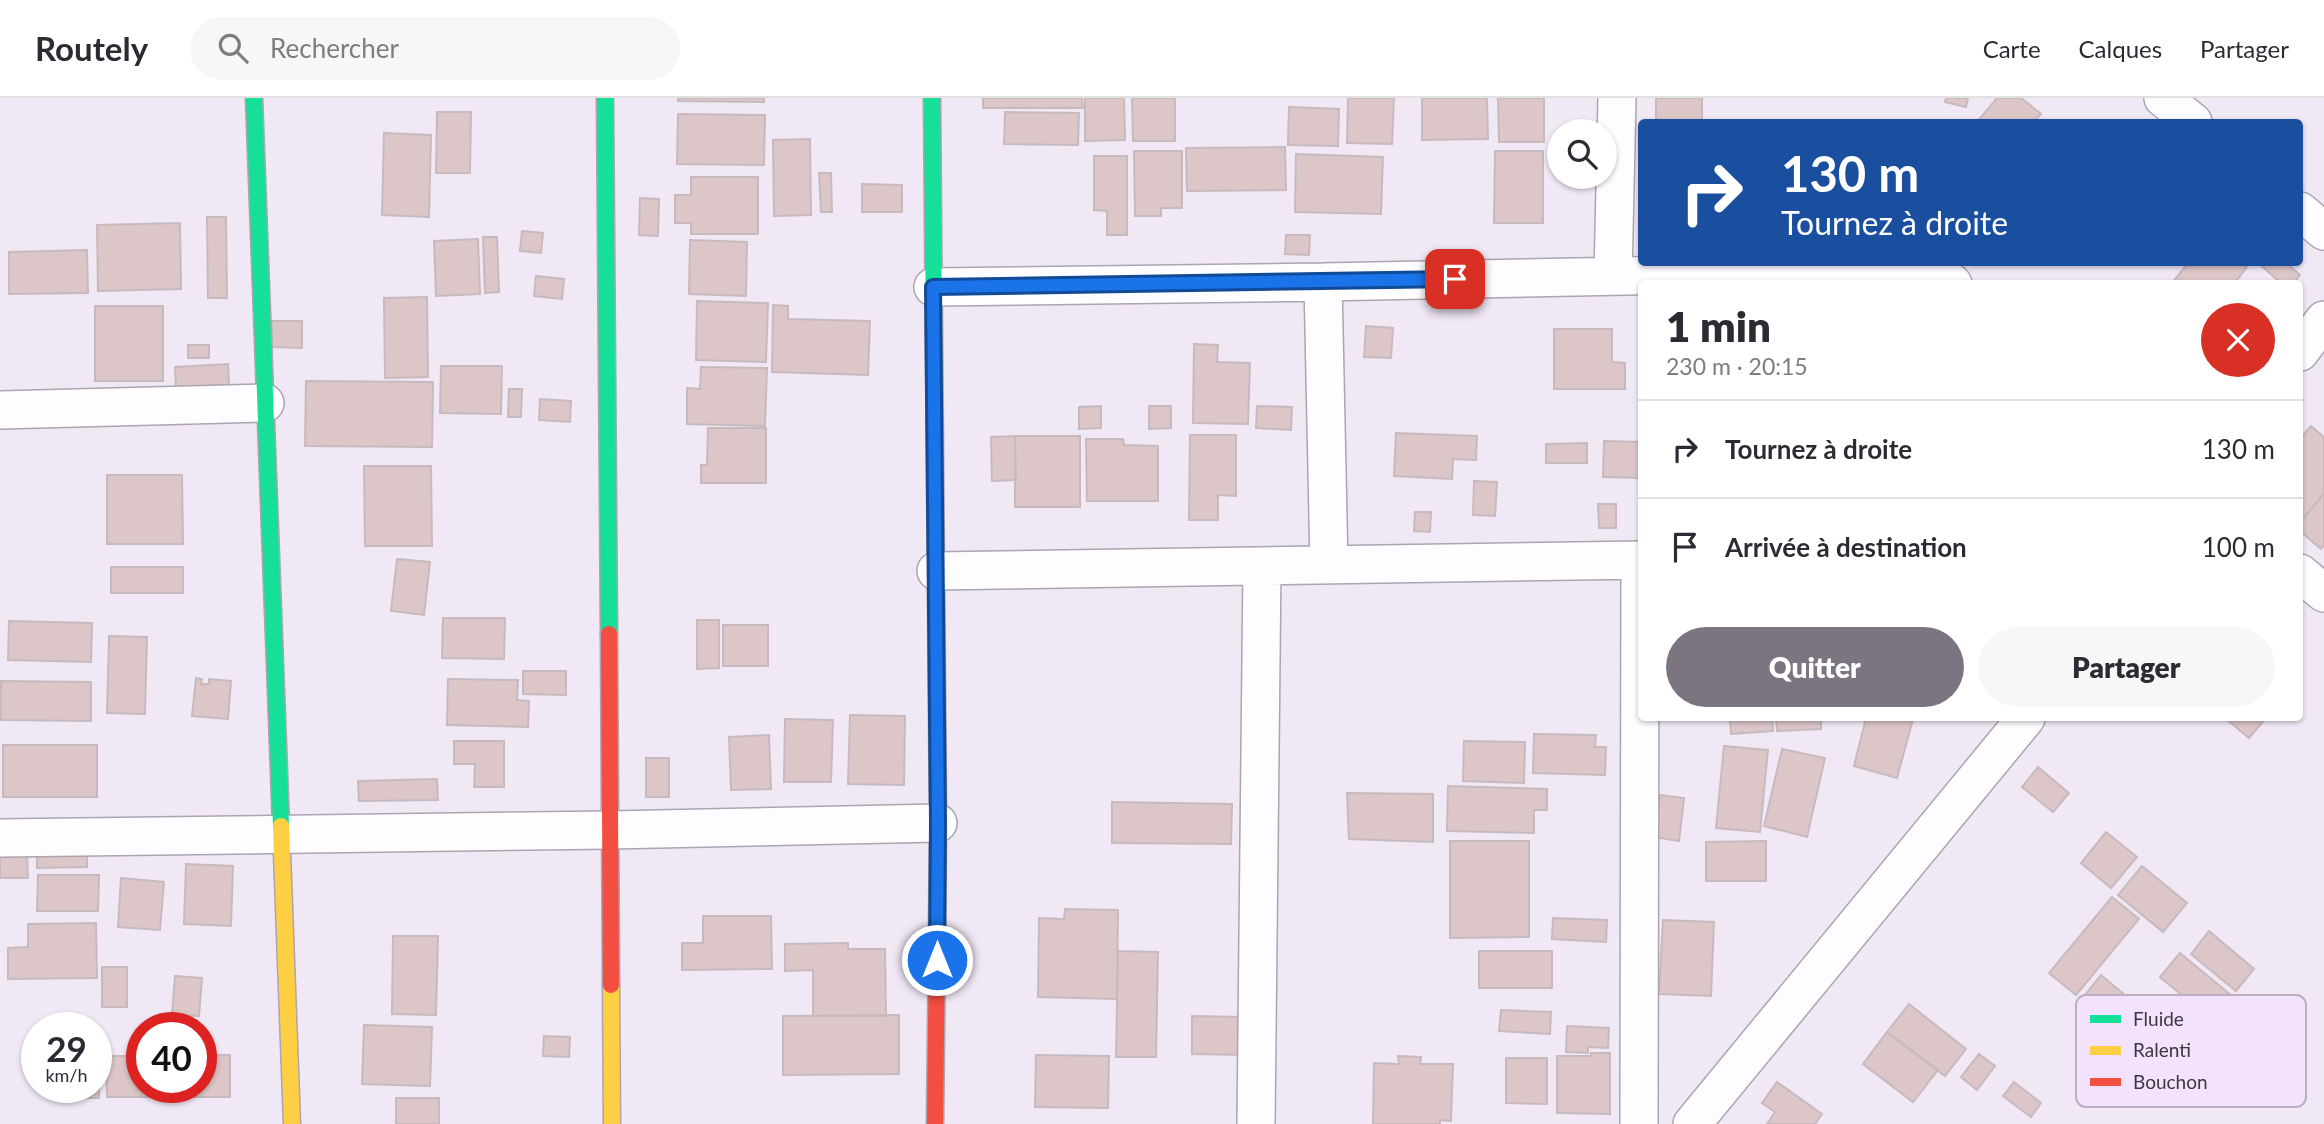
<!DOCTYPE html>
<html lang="fr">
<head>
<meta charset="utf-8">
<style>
	:root { --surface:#fff; --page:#f7f7f7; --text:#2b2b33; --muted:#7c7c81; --line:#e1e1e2; --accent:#7d7481 }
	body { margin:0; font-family:Lato,sans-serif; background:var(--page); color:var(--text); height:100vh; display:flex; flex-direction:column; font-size:26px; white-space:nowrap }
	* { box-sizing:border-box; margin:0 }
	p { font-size:23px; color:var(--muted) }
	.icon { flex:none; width:38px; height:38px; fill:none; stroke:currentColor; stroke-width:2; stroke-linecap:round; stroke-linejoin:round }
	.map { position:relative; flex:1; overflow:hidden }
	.side { position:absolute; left:1638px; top:182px; width:665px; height:441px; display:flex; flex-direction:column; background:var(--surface); border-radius:7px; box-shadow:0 2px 5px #0004 }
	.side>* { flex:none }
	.hud { position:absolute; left:1638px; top:21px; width:665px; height:147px; border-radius:7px; box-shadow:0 2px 5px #0004; background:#1a4fa0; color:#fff; overflow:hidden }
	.buttons { position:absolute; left:1547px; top:21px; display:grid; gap:14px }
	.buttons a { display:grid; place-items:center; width:70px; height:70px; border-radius:50%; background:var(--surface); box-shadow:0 2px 5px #0004; font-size:35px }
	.speed { position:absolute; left:21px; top:914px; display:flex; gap:14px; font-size:35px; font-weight:700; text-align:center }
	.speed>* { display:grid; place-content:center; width:91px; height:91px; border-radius:50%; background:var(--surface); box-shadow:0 2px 5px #0004; line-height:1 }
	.speed small { font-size:18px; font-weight:400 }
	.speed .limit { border:10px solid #d22; background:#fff; color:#111 }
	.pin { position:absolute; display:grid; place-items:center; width:60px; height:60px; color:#fff; margin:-30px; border-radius:14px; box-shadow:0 4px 10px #0006 }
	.me { position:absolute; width:77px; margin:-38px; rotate:0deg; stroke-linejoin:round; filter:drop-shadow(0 0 5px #0008) }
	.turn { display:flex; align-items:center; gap:24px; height:147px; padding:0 28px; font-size:32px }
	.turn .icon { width:91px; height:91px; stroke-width:2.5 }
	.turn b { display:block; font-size:49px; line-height:60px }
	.round { display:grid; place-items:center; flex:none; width:74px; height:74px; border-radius:37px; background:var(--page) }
	.overview { display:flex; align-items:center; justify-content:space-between; height:119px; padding:0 28px }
	h1 { font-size:42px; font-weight:800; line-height:52px }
	.action { display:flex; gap:14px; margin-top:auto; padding:14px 28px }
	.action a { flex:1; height:80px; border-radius:42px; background:var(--accent); color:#fff; font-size:28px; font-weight:800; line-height:80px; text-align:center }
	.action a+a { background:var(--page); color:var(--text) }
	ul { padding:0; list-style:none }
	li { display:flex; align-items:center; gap:21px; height:98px; padding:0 28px; border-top:2px solid var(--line) }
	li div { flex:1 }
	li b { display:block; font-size:26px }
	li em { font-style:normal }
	header { display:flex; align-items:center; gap:42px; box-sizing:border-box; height:98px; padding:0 35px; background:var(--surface); border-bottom:2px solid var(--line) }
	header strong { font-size:33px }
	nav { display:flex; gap:38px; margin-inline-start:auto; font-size:24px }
	.search { width:490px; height:63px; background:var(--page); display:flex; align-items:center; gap:18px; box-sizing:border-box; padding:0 24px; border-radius:38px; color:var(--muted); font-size:26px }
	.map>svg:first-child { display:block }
	.building { fill:#ddc6c8; stroke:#c6babf; stroke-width:2 }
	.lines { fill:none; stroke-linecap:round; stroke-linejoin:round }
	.street-casing { stroke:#aca4af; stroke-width:40 }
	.fast-casing { stroke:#aca4af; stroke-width:19 }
	.slow-casing { stroke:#aca4af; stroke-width:19 }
	.jam-casing { stroke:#aca4af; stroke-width:19 }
	.street { stroke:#fdfcfe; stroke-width:37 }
	.fast { stroke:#16e098; stroke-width:16 }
	.slow { stroke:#ffcf43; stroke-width:16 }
	.jam { stroke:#f24e42; stroke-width:16 }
	.route-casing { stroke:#114b97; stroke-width:18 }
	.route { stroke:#1a73e8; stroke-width:12 }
	.key { fill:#f3e2fb; stroke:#bdaec4; stroke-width:2 }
	.key-label { font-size:19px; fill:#3e3642 }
</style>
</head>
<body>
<header>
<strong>Routely</strong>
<div class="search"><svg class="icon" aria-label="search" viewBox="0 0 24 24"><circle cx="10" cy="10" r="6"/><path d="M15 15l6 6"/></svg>Rechercher</div>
<nav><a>Carte</a><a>Calques</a><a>Partager</a></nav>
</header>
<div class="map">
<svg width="2324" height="1026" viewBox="0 0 2324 1026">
	<rect width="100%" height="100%" fill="#f1e8f5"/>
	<path class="building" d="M678 0H764V4L678 3Z
		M983 0H1082L1083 10H983Z
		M1085 0H1124L1125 42 1085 43Z
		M1132 0H1175V43H1133Z
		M1348 0H1394L1392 46 1347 45Z
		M1422 0H1487L1488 41 1422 42Z
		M1498 0H1544V44H1499Z
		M1656 0H1702V24H1656Z
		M1946 0H1968L1966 9 1945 4Z
		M1997 0H2021L2041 16 2034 24H1977Z
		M1289 9 1339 11 1338 48 1288 47Z
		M437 14H471L470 75H436Z
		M1005 14 1079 15 1078 47 1004 46Z
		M678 16 765 17 764 67 677 66Z
		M384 35 431 37 429 119 382 117Z
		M810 41 811 117 774 118 773 42Z
		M1285 49 1286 92 1187 93 1186 50Z
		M1134 53H1182V110H1161V118H1135Z
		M1495 53H1543V125H1494Z
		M1296 56 1383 59 1381 116 1295 114Z
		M1094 58H1127V137H1107V113L1094 112Z
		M819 75H831L832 114H821Z
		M691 79H758V136H691V125H675V97H691Z
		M862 86 902 87V114H862Z
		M640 100 659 101 658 138 639 137Z
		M207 119H226L227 200H208Z
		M180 125 181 191 98 193 97 127Z
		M522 133 543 135 541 155 520 153Z
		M1286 137H1310L1309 157 1285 156Z
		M483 139H497L499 194 485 195Z
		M478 141 480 196 436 198 434 143Z
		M690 142 747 144 746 198 689 196Z
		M87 152 88 195 9 196V154Z
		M2189 164H2241L2247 169 2234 186H2171Z
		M2257 164H2285L2300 177 2293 186H2282Z
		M536 178 564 181 562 201 534 198Z
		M427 199 428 279 385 280 384 200Z
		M697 203 768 205 766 264 696 262Z
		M773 207 788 208V221L870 223 868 277 772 274Z
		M95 208H163V283H95Z
		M272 223H302V250L272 249Z
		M1366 228 1393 230 1391 260 1364 259Z
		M1554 231H1612V264L1625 265V291H1554Z
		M1194 246 1218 247 1217 264 1250 265 1248 326 1193 325Z
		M188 247H209V260H188Z
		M228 266 229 287 176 290 175 269Z
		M441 268H502L501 316 440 315Z
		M701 269 767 270 765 328 687 326V290L700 291Z
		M306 283 433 284 432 349 305 348Z
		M509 291H522L521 319H508Z
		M540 301 571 303 570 324 539 322Z
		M1101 308V330L1079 331V309Z
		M1149 308H1171V330L1149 331Z
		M1257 308 1292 309 1291 332 1256 330Z
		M2311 328 2324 339V395L2300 425V341Z
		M708 330H766V385H701V367H707Z
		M1396 335 1477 338 1476 362 1453 361 1452 381 1394 378Z
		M1190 337H1236V398L1218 397V422H1189Z
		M1015 338 1016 382 992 383 991 339Z
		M1015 338H1080V409H1015Z
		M1086 341H1123L1124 347 1158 348V403H1087Z
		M1604 343 1642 344V380L1603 379Z
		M1587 345V365H1546V346Z
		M364 368H431L432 448H365Z
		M107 377H182L183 446H107Z
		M1474 383 1497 384 1495 418 1473 417Z
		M2324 395V447L2321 451 2300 433V425Z
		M1598 406H1616V430H1599Z
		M1415 414H1431L1430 434 1414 433Z
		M397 461 430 464 424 517 391 513Z
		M111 469H183V495H111Z
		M443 520H505L504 561 442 560Z
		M697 522H719V570L697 571Z
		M9 523 92 525 91 564 8 562Z
		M723 527H768V568H723Z
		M109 538 147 539 145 616 107 615Z
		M523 573H566V597L523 596Z
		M196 580 202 581 201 586H209V581L231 583 228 621 192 618Z
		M448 581 518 582 517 602 529 603 528 629 447 627Z
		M1 583 91 584V623L1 622Z
		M850 617 905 618 904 687 848 686Z
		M1730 620H1772L1773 633 1731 636Z
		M1776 620H1821V631L1777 633Z
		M1866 620 1913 621 1897 680 1854 668Z
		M2225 620H2266L2249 640Z
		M785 621 833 622 831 684H784Z
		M1534 636 1596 637 1595 649H1606L1605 677 1533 675Z
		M769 637 771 691 731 692 729 639Z
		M454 643H504V689H474L475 666H454Z
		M1464 643 1525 644 1524 685 1463 683Z
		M3 647H97V699H3Z
		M1724 648 1768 652 1760 734 1716 730Z
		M1782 651 1825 660 1807 739 1764 728Z
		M646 660H669V699H646Z
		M2038 669 2069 695 2053 714 2022 689Z
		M437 681 438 702 359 703 358 683Z
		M1448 688 1547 691V712H1534V735L1447 733Z
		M1347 695 1433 696V744L1349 741Z
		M1660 697 1684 700 1679 743 1654 739Z
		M1112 704 1232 706 1231 746 1112 745Z
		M2106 734 2137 759 2111 790 2081 765Z
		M1450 743H1529V839L1450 840Z
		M1766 743V783H1706V744Z
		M87 751V769L37 770V752Z
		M27 755 28 780H0V756Z
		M186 766 233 768 231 828 184 826Z
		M2142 768 2187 805 2163 834 2118 797Z
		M38 777H99L98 813H37Z
		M121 780 164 784 160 832 118 829Z
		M2112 799 2139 821 2076 897 2049 875Z
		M1065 811 1118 812 1117 901 1038 899 1039 820 1064 821Z
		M703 818H771L772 871 682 872V845H703Z
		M1553 820 1607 822 1606 844 1552 841Z
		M1663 822 1714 824 1711 898 1659 896Z
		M96 825 97 880 8 881V850L28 849V826Z
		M2209 833 2254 871 2236 893 2191 856Z
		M393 838H438L436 917 392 916Z
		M848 845V851H885L886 918H813V872L785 873V846Z
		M1118 853 1158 854 1156 959H1116Z
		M1479 853H1552V890H1479Z
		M2180 855 2232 898 2212 922 2160 879Z
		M102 869H127V909H102Z
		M2101 877 2138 908 2117 932 2081 902Z
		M175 878 202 880 199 918 172 917Z
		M1909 906 1966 951 1945 978 1887 934Z
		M1501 912 1551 914 1550 936 1499 933Z
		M899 917V976L783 977V918Z
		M1192 918 1244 919V957L1192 956Z
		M364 927 432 929 430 988 362 986Z
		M1567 928 1609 930 1608 950 1588 949V955L1566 954Z
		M1887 934 1938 972 1913 1004 1863 966Z
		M544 938 570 939 569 959 543 958Z
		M96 951H100L99 1000H63L64 989H96Z
		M1591 955H1610V1016L1557 1015V958H1591Z
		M1979 956 1995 968 1977 992 1961 979Z
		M201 957H230V999H107L106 958H142V989H201Z
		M1036 957 1109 958 1108 1010 1035 1009Z
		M1398 958 1421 959 1420 966H1453L1451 1023 1440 1022V1026H1373L1374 965 1399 966Z
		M1506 960H1547V1006L1506 1005Z
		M1777 984 1822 1016 1815 1026H1767L1775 1014 1762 1005Z
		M2014 984 2041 1005 2031 1019 2003 998Z
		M396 1000H439V1026H396Z"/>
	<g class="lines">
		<g class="street-casing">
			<path id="street" d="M2163 0 2193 24
				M2300 113 2324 133
				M1613 178 1617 0
				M1323 184 1329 467
				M933 189 1323 184 1937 172 1953 186
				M2300 254 2324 222
				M0 312 265 305
				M936 473 1642 462
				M2300 475 2324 495
				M0 740 610 732 938 725
				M1256 1026 1262 468
				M1639 1026 1640 462
				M1692 1026 2026 620"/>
		</g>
		<g class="fast-casing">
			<path id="fast" d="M254 0 281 728
				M605 0 609 536
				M932 0 938 725 937 841"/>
		</g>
		<g class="slow-casing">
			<path id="slow" d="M281 728 292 1026
				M611 887 612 1026"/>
		</g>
		<g class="jam-casing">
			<path id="jam" d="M609 536 611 887
				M935 1026 937 841"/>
		</g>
		<use href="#street" class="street"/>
		<use href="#fast" class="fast"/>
		<use href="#slow" class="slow"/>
		<use href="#jam" class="jam"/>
	</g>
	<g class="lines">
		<g class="route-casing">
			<path id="route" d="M937 862 938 724 933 189 1455 181"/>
		</g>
		<use href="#route" class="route"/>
	</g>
	<rect x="2076" y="897" width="230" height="112" rx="10" class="key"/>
	<rect x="2090" y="917" width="31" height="8" fill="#16e098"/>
	<rect x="2090" y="948" width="31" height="9" fill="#ffcf43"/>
	<rect x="2090" y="980" width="31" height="8" fill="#f24e42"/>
	<g class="key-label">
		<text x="2133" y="928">Fluide</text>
		<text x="2133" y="959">Ralenti</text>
		<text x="2133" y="991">Bouchon</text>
	</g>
</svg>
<div class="buttons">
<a><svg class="icon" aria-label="search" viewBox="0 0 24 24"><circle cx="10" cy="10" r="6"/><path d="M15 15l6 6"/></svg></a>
</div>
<div class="speed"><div>29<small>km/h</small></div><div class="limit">40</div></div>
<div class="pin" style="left:1455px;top:181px;background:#d93025"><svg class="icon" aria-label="arrive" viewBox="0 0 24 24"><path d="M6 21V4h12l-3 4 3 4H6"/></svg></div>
<svg class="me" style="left:937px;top:862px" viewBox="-20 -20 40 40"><circle r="17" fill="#1a73e8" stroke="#fff" stroke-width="3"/><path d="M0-11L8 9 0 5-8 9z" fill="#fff"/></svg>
<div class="hud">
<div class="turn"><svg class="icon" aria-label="right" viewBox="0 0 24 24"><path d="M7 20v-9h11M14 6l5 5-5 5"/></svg><div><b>130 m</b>Tournez à droite</div></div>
</div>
<section class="side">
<div class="overview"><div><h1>1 min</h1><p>230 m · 20:15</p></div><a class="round" style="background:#d93025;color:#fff"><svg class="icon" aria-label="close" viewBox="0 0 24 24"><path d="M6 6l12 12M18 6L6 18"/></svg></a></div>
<ul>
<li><svg class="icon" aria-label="right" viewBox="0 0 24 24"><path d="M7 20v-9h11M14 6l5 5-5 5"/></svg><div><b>Tournez à droite</b></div><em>130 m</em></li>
<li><svg class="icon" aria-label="arrive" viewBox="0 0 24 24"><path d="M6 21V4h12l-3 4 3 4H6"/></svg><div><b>Arrivée à destination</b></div><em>100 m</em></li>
</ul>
<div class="action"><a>Quitter</a><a>Partager</a></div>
</section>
</div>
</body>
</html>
